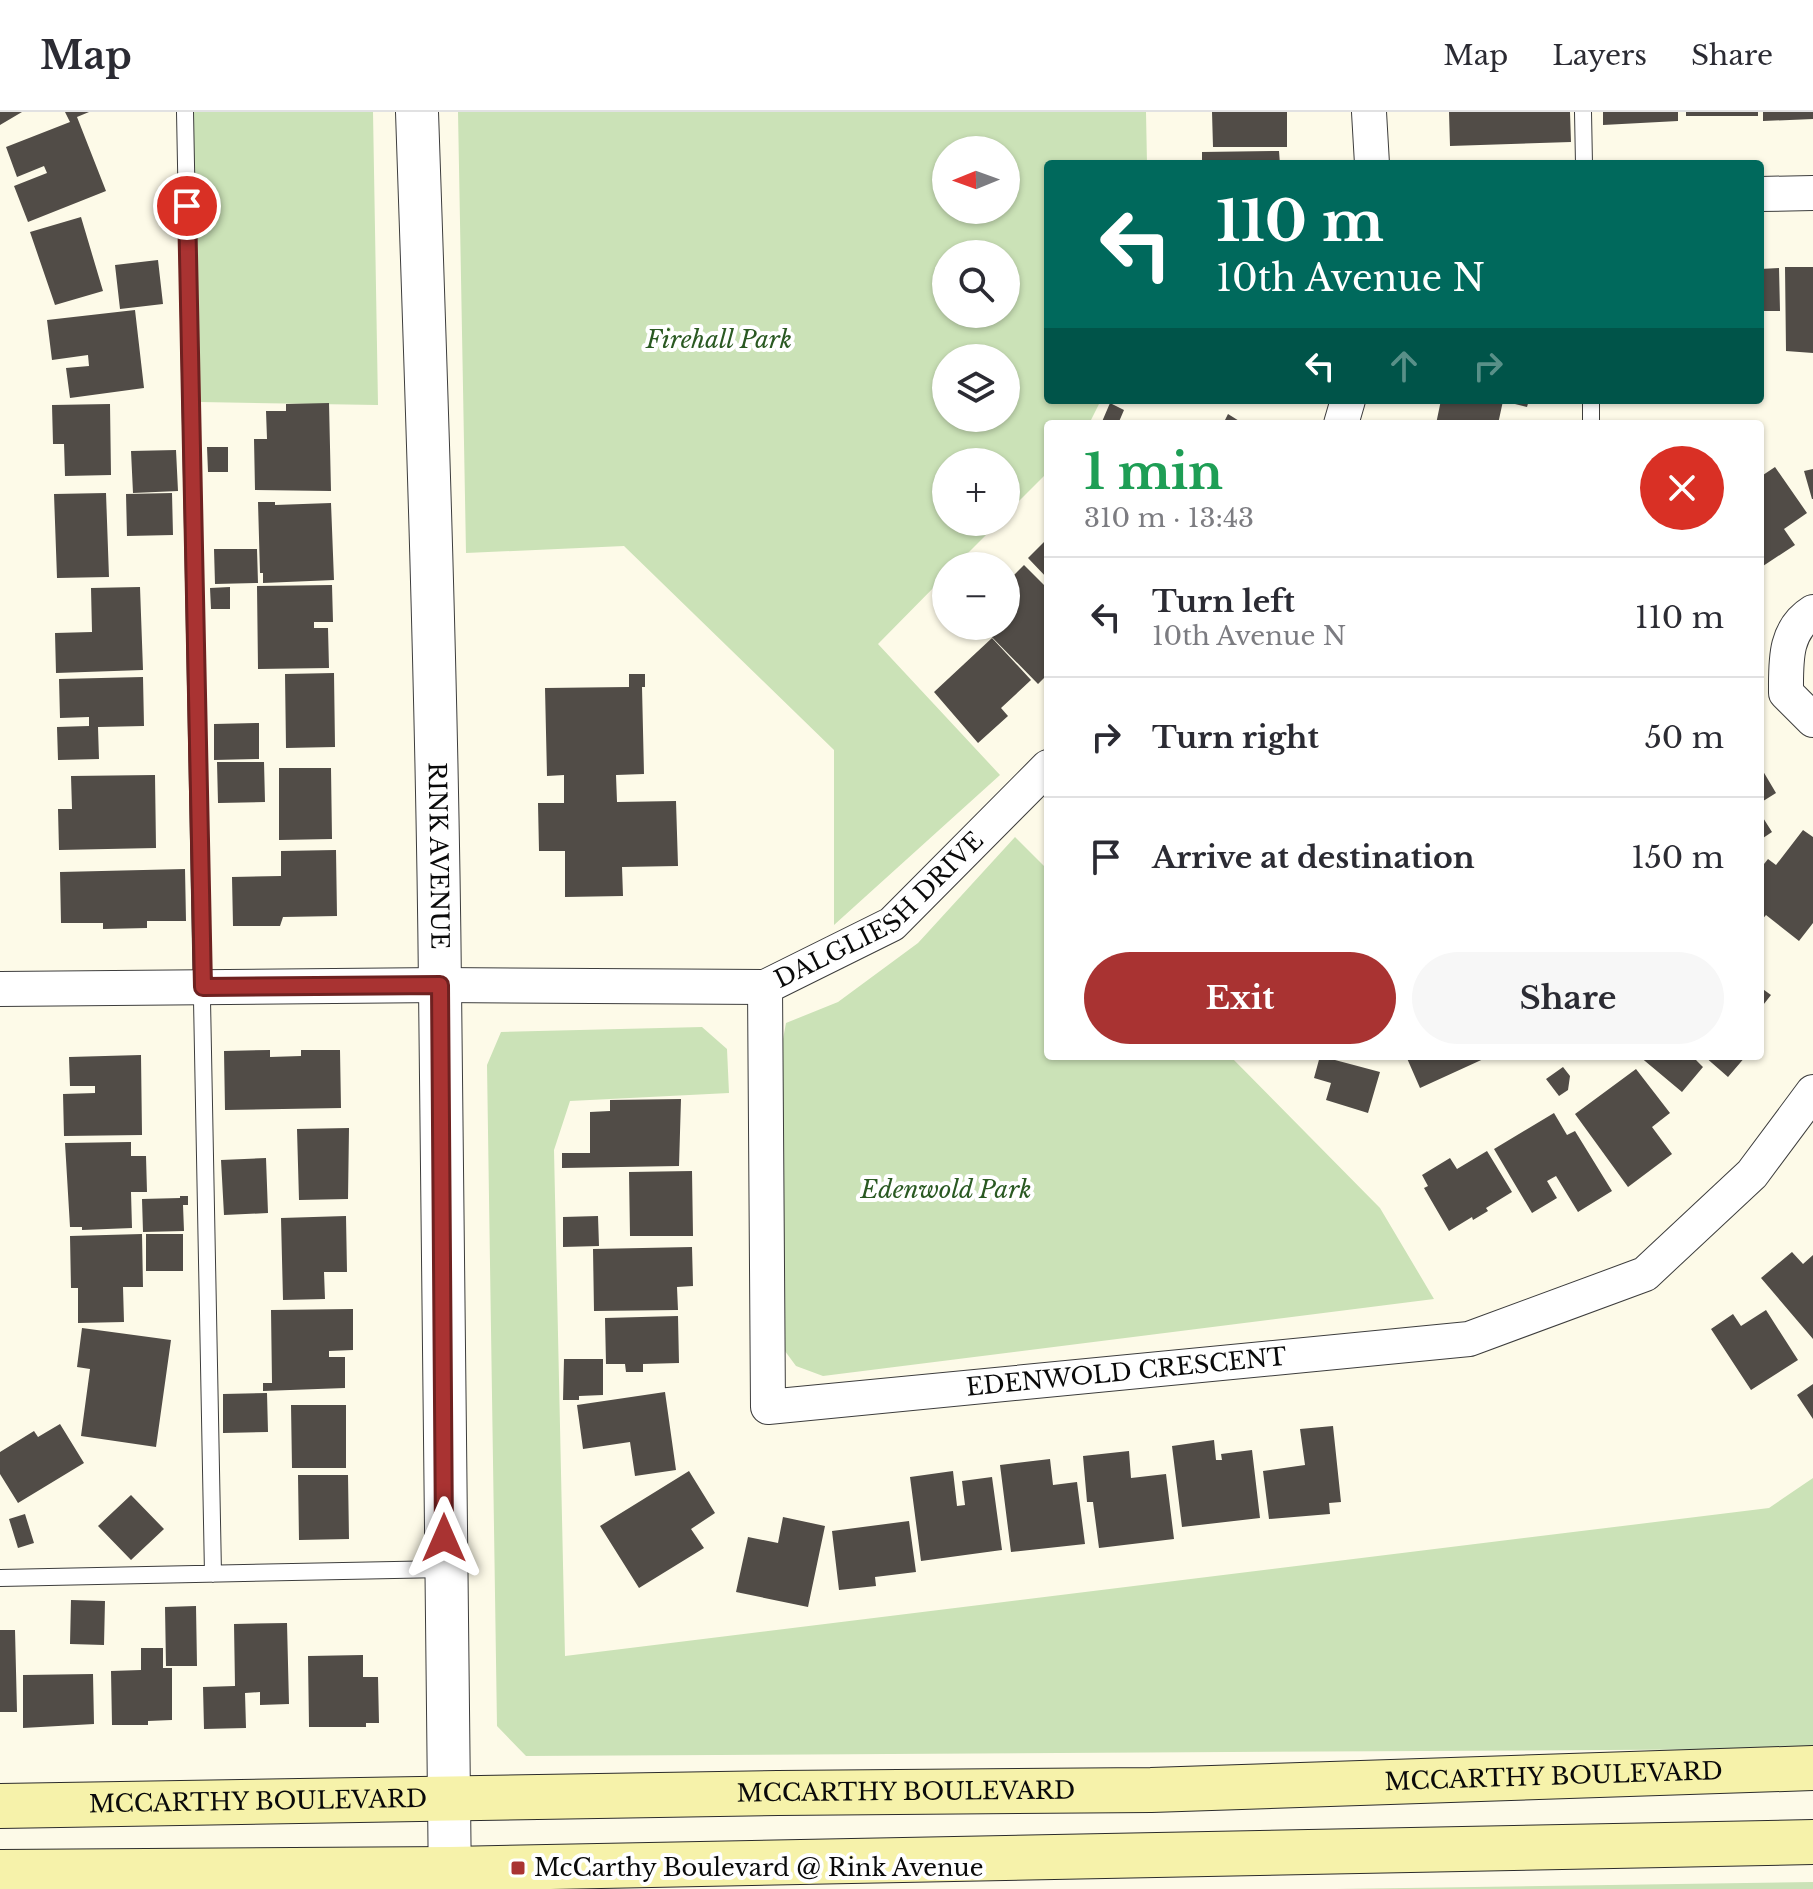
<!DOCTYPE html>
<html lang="en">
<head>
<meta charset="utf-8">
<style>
	:root { --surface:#fff; --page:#f7f7f7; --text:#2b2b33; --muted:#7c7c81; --line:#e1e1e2; --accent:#a93332 }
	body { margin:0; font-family:"Libre Baskerville",serif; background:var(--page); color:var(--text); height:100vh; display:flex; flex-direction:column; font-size:30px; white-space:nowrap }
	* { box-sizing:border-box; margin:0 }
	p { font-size:26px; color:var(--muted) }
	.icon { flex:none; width:44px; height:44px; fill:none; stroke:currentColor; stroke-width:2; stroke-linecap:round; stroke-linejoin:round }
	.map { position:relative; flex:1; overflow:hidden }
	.drawer { position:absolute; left:1044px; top:308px; width:720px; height:640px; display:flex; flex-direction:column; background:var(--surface); border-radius:8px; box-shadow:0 2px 6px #0004 }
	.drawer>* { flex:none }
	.top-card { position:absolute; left:1044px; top:48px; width:720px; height:244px; border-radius:8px; box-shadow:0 2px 6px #0004; background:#00695c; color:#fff; overflow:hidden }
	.needle { width:52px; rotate:269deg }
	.buttons { position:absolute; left:932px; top:24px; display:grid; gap:16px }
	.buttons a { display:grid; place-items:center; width:88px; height:88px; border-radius:50%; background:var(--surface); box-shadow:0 2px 6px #0004; font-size:40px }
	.pin { position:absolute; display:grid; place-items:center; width:68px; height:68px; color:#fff; margin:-34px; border:4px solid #fff; border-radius:50%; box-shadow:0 2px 8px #0007 }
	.me { position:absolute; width:88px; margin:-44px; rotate:0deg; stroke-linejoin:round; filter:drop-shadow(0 0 6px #0008) }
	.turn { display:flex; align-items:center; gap:28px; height:168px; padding:0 40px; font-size:36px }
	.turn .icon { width:104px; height:104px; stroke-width:2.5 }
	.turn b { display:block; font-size:56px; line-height:68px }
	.lanes { display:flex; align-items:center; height:76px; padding:0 40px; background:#0003; justify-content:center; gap:40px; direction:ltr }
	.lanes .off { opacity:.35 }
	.round { display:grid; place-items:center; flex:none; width:84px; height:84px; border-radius:42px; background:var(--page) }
	.head { display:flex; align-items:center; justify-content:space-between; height:136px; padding:0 40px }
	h1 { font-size:48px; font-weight:800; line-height:60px; color:#1e9e55 }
	.primary-button { display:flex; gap:16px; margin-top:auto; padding:16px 40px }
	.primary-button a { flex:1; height:92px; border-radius:48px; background:var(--accent); color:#fff; font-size:32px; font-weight:800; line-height:92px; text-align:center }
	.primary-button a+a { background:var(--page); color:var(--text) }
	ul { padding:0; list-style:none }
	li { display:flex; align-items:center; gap:24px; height:120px; padding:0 40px; border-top:2px solid var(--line) }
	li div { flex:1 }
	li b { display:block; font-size:30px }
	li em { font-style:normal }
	header { display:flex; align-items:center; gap:48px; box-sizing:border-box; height:112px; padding:0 40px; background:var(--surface); border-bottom:2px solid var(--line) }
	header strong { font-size:38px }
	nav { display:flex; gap:44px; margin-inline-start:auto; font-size:28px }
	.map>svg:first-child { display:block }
	.grass { fill:#cbe2b7; fill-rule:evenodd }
	.building { fill:#514c47 }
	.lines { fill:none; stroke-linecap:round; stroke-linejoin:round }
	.service-casing { stroke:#3d3d3d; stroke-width:18 }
	.minor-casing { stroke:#3d3d3d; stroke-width:36 }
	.tertiary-casing { stroke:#3d3d3d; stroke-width:44 }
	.secondary-casing { stroke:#2c2c2c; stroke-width:46 }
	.service { stroke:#fff; stroke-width:16 }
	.minor { stroke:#fff; stroke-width:34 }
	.tertiary { stroke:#fff; stroke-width:42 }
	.secondary { stroke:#f6f2aa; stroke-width:44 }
	.route-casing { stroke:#6e2120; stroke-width:20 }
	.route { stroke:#a93332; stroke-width:14 }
	.poi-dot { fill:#a93332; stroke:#fff; stroke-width:3 }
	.labels { text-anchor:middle; stroke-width:8; stroke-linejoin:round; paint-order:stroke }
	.park-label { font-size:24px; font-style:italic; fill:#2a5922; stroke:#fff }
	.street-label { font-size:24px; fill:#0a0a0a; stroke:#fff }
	.poi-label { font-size:24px; fill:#0a0a0a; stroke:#fff; text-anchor:start }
</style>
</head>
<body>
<header>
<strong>Map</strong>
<nav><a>Map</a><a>Layers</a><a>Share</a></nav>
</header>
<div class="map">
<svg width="1813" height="1777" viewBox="0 0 1813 1777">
	<rect width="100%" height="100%" fill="#fdfae8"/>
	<path class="grass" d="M189 0H373L378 293 200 290Z
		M458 0H1146L1147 52H1048V288H1101L1089 312H1048V360L1006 402V350H946V410H999L955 454H946V463L878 532 1000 663 834 813V638L624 434 466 441ZM1006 38V98H946V38ZM1006 142V202H946V142ZM1006 246V306H946V246Z
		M1015 725 1048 758V944H1230L1380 1096 1434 1187 823 1264 796 1254 779 1231 780 943 786 911 838 890 918 831Z
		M702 915 727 937 729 981 570 989 554 1038 565 1544 1769 1396 1813 1366V1634L1772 1637 526 1644 497 1614 487 953 501 920Z
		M1813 1770V1777H1336Z"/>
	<path class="building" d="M0 0H22L0 13Z
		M65 0H89L77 5 106 79 28 110 14 74 47 61 44 54 17 65 6 35 70 10Z
		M1212 0H1287V35H1213Z
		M1449 0H1570L1571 30 1450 34Z
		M1603 0H1678V9L1603 13Z
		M1686 0H1758V4H1686Z
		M1763 0H1813V7L1763 9Z
		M1279 39 1280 52H1202V40Z
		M81 105 103 179 55 193 30 120Z
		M158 148 163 192 120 197 115 153Z
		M1785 155H1813V241L1786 239Z
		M1779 156 1780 199H1760V157Z
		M135 198 144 276 70 286 66 256 89 254 88 243 52 248 47 208Z
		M1441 288H1529L1527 295 1503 289 1498 312H1436Z
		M329 291 331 379 255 378 254 327H267L266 299H286V292Z
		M1110 291 1124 298 1118 312H1101Z
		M110 292 111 363 65 364 64 332H53L52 293Z
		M1228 302 1244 312H1223Z
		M207 335H228V360H208Z
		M176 338 178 379 133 381 131 339Z
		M1775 355 1807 401 1784 417 1795 433 1760 456V365Z
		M1813 357V387H1812L1804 359Z
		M106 381 109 465 57 466 54 382Z
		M172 381 173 423 127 424 126 382Z
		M258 390H275V393L331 391 334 468 263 471V461H260Z
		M1048 426V467L1028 446Z
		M214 437H257L258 471 215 472Z
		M1024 453 1048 477V562L1038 572 981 514H1006V471Z
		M332 473 333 510H314V516H328L329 556 258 557 257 474Z
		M140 475 143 558 56 561 55 521 92 520 91 476Z
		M230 475V497H211L210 476Z
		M992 526 1031 568 1001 596 1008 604 978 631 934 580Z
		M334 561 335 635 286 636 285 562Z
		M629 562H645V575H642L644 662 616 663 617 690 676 689 678 754 622 755 623 784 565 785V739H539L538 691H564V663L547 664 545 576 629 575Z
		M143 565 144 614 98 615 99 647 58 648 57 615 89 614V605L60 606 59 567Z
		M259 611V647L214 648V612Z
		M217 650H264L265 690 218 691Z
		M1760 654 1776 681 1760 691Z
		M279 656H331L332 727 279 728Z
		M155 663 156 736 59 738 58 697H72L71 664Z
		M1760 701 1772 720 1760 728Z
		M1803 718 1813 725V811L1799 829 1766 803 1760 810V757L1768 747 1776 753Z
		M336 738 337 804 283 805 280 814H233L232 765 281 764V739Z
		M185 757 186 809H147V816L103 817V811H61L60 760Z
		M1760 875 1771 883 1760 897Z
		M270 938V945L301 944V938H340L341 996 225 998 224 939Z
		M141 943 142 1023 64 1024 63 982 95 981V974H70L69 945Z
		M1320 944 1380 960 1368 1001 1326 988 1331 971 1314 966Z
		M1406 944H1490L1420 976Z
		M1639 944H1699L1696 948 1703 955 1682 980Z
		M1704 944H1746L1728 965Z
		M1563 955 1570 964 1568 978 1559 984 1546 967Z
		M1636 957 1670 1001 1652 1015 1672 1042 1628 1075 1575 1002Z
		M681 987 679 1054 562 1056V1041H590V1000L610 999V988Z
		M1554 1001 1567 1023 1575 1019 1612 1079 1578 1100 1556 1064 1547 1069 1557 1086 1532 1101 1494 1037Z
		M349 1016 348 1087 299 1088 297 1017Z
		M131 1030V1044H146L147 1080H131L132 1116 82 1118V1115H70L65 1031Z
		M1487 1039 1512 1080 1486 1096 1488 1099 1473 1108 1472 1105 1449 1119 1424 1076 1428 1074 1422 1063 1450 1046 1457 1057Z
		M266 1046 268 1101 224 1103 221 1048Z
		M692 1059 693 1124H630L629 1060Z
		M180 1084H188V1093H183L184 1119 143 1120 142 1087 180 1086Z
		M346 1104 347 1160H324L325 1187 283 1188 281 1106Z
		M598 1104 599 1134 563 1135V1105Z
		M142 1122 143 1175H123L124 1210 78 1211V1176H71L70 1124Z
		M146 1122H183V1159H146Z
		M692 1135 693 1174 677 1175 678 1198 594 1199 593 1137Z
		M1792 1140 1803 1152 1813 1143V1227L1761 1166Z
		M353 1197V1238L329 1239V1245H345V1276L263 1279V1271H272L271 1198Z
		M1766 1198 1798 1248 1751 1278 1711 1217 1733 1202 1741 1214Z
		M678 1204 679 1251 643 1252V1260H626L625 1252H606L605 1206Z
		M82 1216 171 1228 156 1335 81 1324 90 1257 77 1255Z
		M564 1247H603V1283L579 1284V1288H563Z
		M1813 1272V1307L1797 1283Z
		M665 1280 676 1358 635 1364 630 1330 583 1337 577 1293Z
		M267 1281 268 1320 223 1321V1282Z
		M291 1293H346V1356H292Z
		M60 1312 84 1351 18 1391 0 1362V1340L34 1319 38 1325Z
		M1333 1314 1341 1390 1329 1391 1330 1402 1269 1407 1263 1359 1305 1353 1300 1317Z
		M1214 1328 1216 1348H1222L1221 1342 1252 1338 1260 1406 1182 1415 1172 1334Z
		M1129 1339 1131 1366 1166 1362 1174 1427 1099 1436 1093 1390H1087L1083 1344Z
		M1050 1347 1053 1373 1077 1370 1085 1432 1011 1440 1000 1353Z
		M689 1359 715 1401 691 1417 704 1436 639 1476 600 1414Z
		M953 1359 957 1394 965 1393 962 1369 992 1365 1002 1438 921 1449 910 1365Z
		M298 1363H348L349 1427 299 1428Z
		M131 1383 164 1417 131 1448 98 1414Z
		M25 1402 34 1431 18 1436 9 1407Z
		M783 1405 825 1414 808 1495 736 1480 748 1425 778 1431Z
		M909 1409 916 1460 875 1465 876 1474 839 1478 832 1419Z
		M71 1488 105 1489 104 1533 70 1532Z
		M196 1494 197 1554H166L165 1495Z
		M287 1511 289 1592 260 1593V1580L245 1581 246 1616 204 1617 203 1575 235 1574 234 1512Z
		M0 1518H15L17 1600H0Z
		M141 1536H163V1556H172V1608L148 1609V1613H112L111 1559 141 1558Z
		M363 1543V1565H378L379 1611H366V1615H309L308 1544Z
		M93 1562 94 1612 23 1616V1563Z"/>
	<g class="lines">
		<g class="service-casing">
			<path id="service" d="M185 0 213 1462
				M1583 0 1584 52
				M1591 288V312
				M0 1466 445 1457"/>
		</g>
		<g class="minor-casing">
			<g id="minor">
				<path d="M1369 0 1372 52"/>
				<path d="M1760 82 1813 81"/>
				<path d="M1341 312 1348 288"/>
				<path d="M1813 500C1784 518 1786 550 1786 581L1813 608"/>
				<path id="s1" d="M765 875 768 1295 1469 1227 1645 1162 1752 1062 1813 980"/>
				<path id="s2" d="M0 877 440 873 765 875 892 812 1048 655"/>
			</g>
		</g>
		<g class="tertiary-casing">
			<g id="tertiary">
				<path id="s3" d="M417 0C427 292 437 583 440 875 444 1176 446 1476 450 1777"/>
			</g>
		</g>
		<g class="secondary-casing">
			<g id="secondary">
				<path id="s4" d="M0 1694 778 1681 1151 1678 1813 1656"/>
				<path d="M0 1760 450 1757 1813 1730"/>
			</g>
		</g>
		<use href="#service" class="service"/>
		<use href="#minor" class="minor"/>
		<use href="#tertiary" class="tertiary"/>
		<use href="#secondary" class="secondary"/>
	</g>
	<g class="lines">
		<g class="route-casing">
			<path id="route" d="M187 94 203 875 440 873 444 1426"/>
		</g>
		<use href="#route" class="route"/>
	</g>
	<rect class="poi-dot" x="510" y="1748" width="16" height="16" rx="4"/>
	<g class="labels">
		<g class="park-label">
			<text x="719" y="236">Firehall Park</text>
			<text x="946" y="1086">Edenwold Park</text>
		</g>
		<g class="street-label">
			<text dy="8" stroke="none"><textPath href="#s3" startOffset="744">RINK AVENUE</textPath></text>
			<text dy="8" stroke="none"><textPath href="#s2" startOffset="904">DALGLIESH DRIVE</textPath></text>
			<text dy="8" stroke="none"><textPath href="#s1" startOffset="780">EDENWOLD CRESCENT</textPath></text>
			<text dy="8" stroke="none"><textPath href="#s4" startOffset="1554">MCCARTHY BOULEVARD</textPath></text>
			<text dy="8" stroke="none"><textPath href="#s4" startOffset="906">MCCARTHY BOULEVARD</textPath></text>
			<text dy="8" stroke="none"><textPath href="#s4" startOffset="258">MCCARTHY BOULEVARD</textPath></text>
		</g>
		<g class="poi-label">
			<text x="534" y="1764">McCarthy Boulevard @ Rink Avenue</text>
		</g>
	</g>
</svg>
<div class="buttons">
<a><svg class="needle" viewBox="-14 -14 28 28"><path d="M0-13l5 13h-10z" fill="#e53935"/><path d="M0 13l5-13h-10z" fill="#7c7c81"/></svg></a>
<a><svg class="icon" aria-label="search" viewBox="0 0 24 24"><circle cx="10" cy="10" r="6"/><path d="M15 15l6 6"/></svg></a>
<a><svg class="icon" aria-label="layers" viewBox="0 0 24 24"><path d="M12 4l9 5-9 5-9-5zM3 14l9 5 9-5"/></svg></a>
<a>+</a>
<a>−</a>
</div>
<div class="pin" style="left:187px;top:94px;background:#d93025"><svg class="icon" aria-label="arrive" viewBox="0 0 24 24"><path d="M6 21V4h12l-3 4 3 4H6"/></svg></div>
<svg class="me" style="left:444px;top:1426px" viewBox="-20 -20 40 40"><path d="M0-17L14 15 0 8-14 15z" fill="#a93332" stroke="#fff" stroke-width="4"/></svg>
<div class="top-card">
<div class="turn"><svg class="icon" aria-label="left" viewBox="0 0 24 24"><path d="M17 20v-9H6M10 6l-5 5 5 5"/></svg><div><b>110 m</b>10th Avenue N</div></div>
<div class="lanes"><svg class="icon" aria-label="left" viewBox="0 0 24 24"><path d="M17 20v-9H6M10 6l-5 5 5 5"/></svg><svg class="icon off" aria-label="ahead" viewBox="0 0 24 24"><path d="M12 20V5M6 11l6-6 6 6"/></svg><svg class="icon off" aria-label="right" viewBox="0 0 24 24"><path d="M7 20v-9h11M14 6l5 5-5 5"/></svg></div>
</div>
<section class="drawer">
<div class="head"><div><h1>1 min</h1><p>310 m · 13:43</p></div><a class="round" style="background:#d93025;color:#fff"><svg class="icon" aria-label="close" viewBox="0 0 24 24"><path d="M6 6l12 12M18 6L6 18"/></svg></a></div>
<ul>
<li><svg class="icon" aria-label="left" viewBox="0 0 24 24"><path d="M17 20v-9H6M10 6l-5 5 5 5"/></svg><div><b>Turn left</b><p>10th Avenue N</p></div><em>110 m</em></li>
<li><svg class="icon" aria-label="right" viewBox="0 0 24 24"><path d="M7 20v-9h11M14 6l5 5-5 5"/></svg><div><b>Turn right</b></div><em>50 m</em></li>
<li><svg class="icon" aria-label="arrive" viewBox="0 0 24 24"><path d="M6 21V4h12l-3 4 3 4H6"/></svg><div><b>Arrive at destination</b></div><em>150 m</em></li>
</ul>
<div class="primary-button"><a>Exit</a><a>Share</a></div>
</section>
</div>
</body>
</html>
